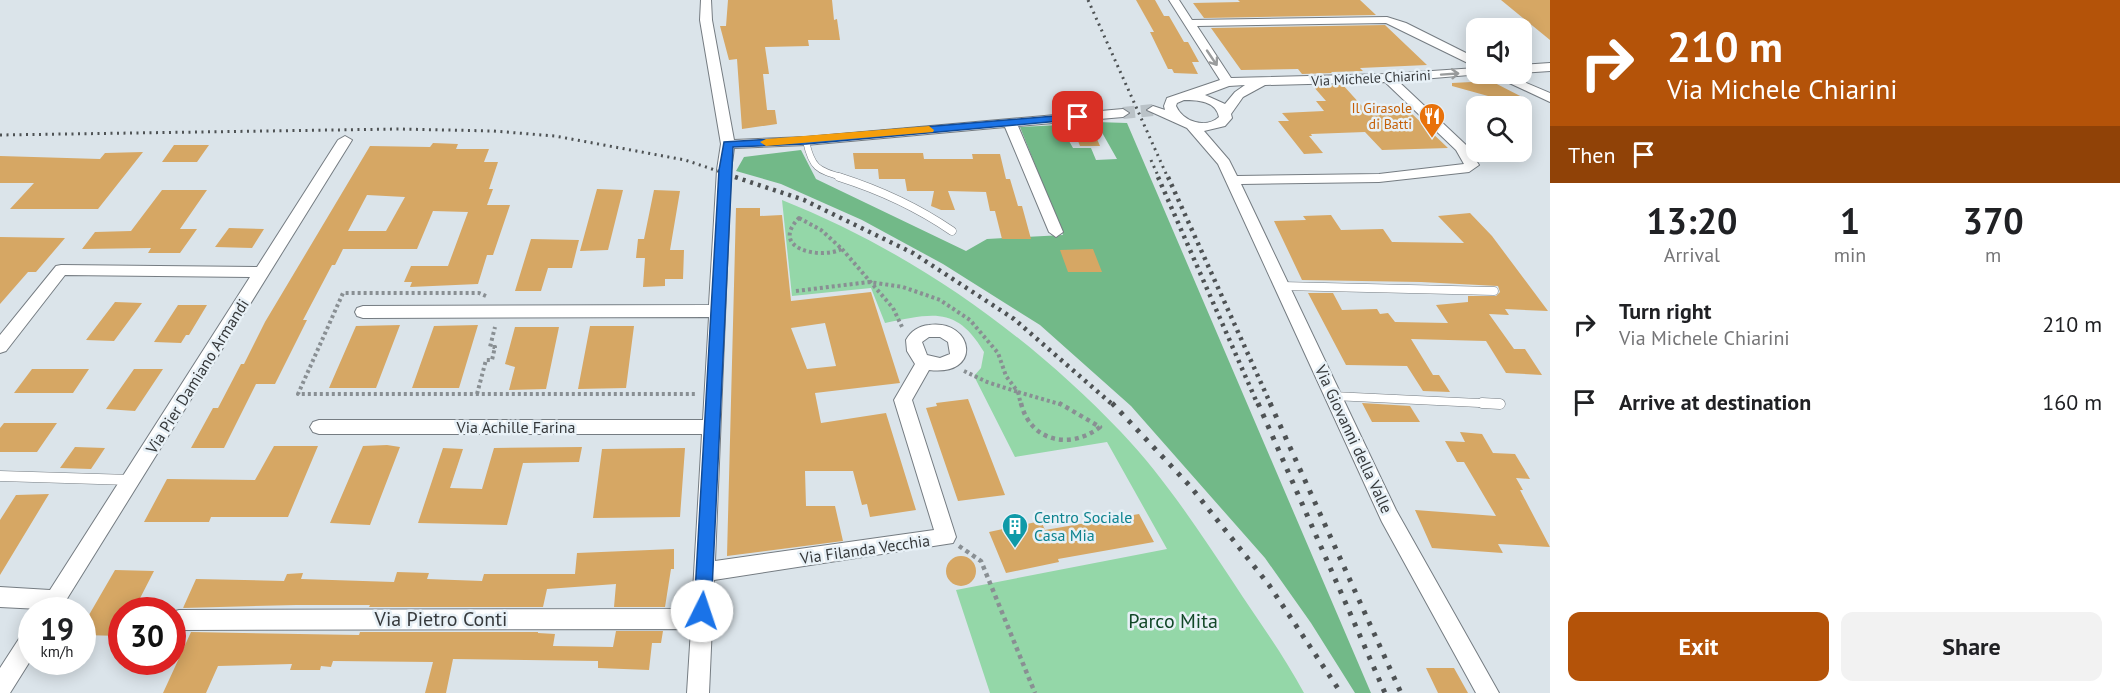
<!DOCTYPE html>
<html lang="en">
<head>
<meta charset="utf-8">
<style>
	:root { --surface:#fff; --page:#f2f2f2; --text:#202124; --muted:#757577; --accent:#b45309 }
	body { margin:0; font-family:"PT Sans",sans-serif; background:var(--page); color:var(--text); height:100vh; display:flex; flex-direction:column; font-size:22px; white-space:nowrap }
	* { box-sizing:border-box; margin:0 }
	p { font-size:20px; color:var(--muted) }
	.icon { flex:none; width:33px; height:33px; fill:none; stroke:currentColor; stroke-width:2; stroke-linecap:round; stroke-linejoin:round }
	.map { position:relative; flex:1; overflow:hidden }
	.sheet { display:flex; flex-direction:column; background:var(--surface); width:570px }
	.sheet>* { flex:none }
	.banner { background:#b45309; color:#fff; overflow:hidden }
	.buttons { position:absolute; left:1466px; top:18px; display:grid; gap:12px }
	.buttons a { display:grid; place-items:center; width:66px; height:66px; border-radius:12px; background:var(--surface); box-shadow:0 3px 15px #0003; font-size:30px }
	.speed { position:absolute; left:18px; top:597px; display:flex; gap:12px; font-size:30px; font-weight:700; text-align:center }
	.speed>* { display:grid; place-content:center; width:78px; height:78px; border-radius:50%; background:var(--surface); box-shadow:0 3px 15px #0003; line-height:1 }
	.speed small { font-size:15px; font-weight:400 }
	.speed .limit { border:9px solid #d22; background:#fff; color:#111 }
	.pin { position:absolute; display:grid; place-items:center; width:51px; height:51px; color:#fff; margin:-26px; border-radius:12px; box-shadow:0 3px 9px #0006 }
	.me { position:absolute; width:66px; margin:-33px; rotate:4deg; stroke-linejoin:round; filter:drop-shadow(0 0 4px #0008) }
	.turn { display:flex; align-items:center; gap:21px; height:126px; padding:0 18px; font-size:27px }
	.turn .icon { width:78px; height:78px; stroke-width:2.5 }
	.turn b { display:block; font-size:42px; line-height:51px }
	.then { display:flex; align-items:center; height:57px; padding:0 18px; background:#0003; gap:12px; font-size:22px }
	.eta { display:flex; justify-content:space-evenly; align-items:center; height:102px; text-align:center }
	.eta b { font-size:36px; font-weight:800; line-height:42px }
	.cta { display:flex; gap:12px; margin-top:auto; padding:12px 18px }
	.cta a { flex:1; height:69px; border-radius:12px; background:var(--accent); color:#fff; font-size:24px; font-weight:800; line-height:69px; text-align:center }
	.cta a+a { background:var(--page); color:var(--text) }
	ul { padding:0; list-style:none }
	li { display:flex; align-items:center; gap:18px; height:78px; padding:0 18px }
	li div { flex:1 }
	li b { display:block; font-size:22px }
	li em { font-style:normal }
	main { display:flex; flex:1; min-height:0 }
	.map>svg:first-child { display:block }
	.green { fill:#94d7a8 }
	.forest { fill:#72b988 }
	.building { fill:#d6a764; fill-rule:evenodd }
	.lines { fill:none; stroke-linecap:round; stroke-linejoin:round }
	.minor-tunnel { stroke:#bac2c7; stroke-width:12; stroke-dasharray:12 6; stroke-linecap:butt }
	.service-far2-casing { stroke:#757c82; stroke-width:7 }
	.service-far1-casing { stroke:#757c82; stroke-width:9 }
	.service-casing { stroke:#757c82; stroke-width:11 }
	.minor-casing { stroke:#757c82; stroke-width:2 }
	.path-far1 { stroke:#898f93; stroke-width:4; stroke-dasharray:3 3; stroke-linecap:butt }
	.path { stroke:#898f93; stroke-width:4.5; stroke-dasharray:4 4; stroke-linecap:butt }
	.service-far2 { stroke:#fff; stroke-width:6 }
	.service-far1 { stroke:#fff; stroke-width:8 }
	.service { stroke:#fff; stroke-width:10 }
	.minor { fill:#fff; fill-rule:evenodd }
	.rail-far2 { stroke:#4e5254; stroke-width:3; stroke-dasharray:2 4.5; stroke-linecap:butt }
	.rail-far1 { stroke:#4e5254; stroke-width:4.5; stroke-dasharray:3 5; stroke-linecap:butt }
	.rail { stroke:#4e5254; stroke-width:5; stroke-dasharray:4 8; stroke-linecap:butt }
	.oneway { stroke:#9a9c9d }
	.route { fill:#1a73e8; stroke:#114b97; stroke-width:1.5 }
	.slow { fill:#f59e0b }
	.labels { text-anchor:middle; stroke-width:5; stroke-linejoin:round; paint-order:stroke }
	.far-street-label { font-size:14px; fill:#36393b; stroke:#e8f1f7 }
	.far-food-label { font-size:14px; fill:#c56008; stroke:#e8f1f7; text-anchor:end }
	.street-label { font-size:16px; fill:#36393b; stroke:#e8f1f7 }
	.culture-label { font-size:16px; fill:#0d838f; stroke:#e8f1f7; text-anchor:start }
	.near-street-label { font-size:20px; fill:#36393b; stroke:#e8f1f7 }
	.near-park-label { font-size:20px; fill:#114727; stroke:#e8f1f7 }
</style>
</head>
<body>
<main>
<div class="map">
<svg width="1550" height="693" viewBox="0 0 1550 693">
	<rect width="100%" height="100%" fill="#dbe4ea"/>
	<path class="green" d="M782 200C912 252 1025 332 1121 432 1164 477 1199 531 1233 582 1257 619 1283 654 1304 693H990L956 590 1167 549 1107 442 1015 457 974 376 981 368 984 352C956 305 932 314 885 323L871 288 792 296Z"/>
	<path class="forest" d="M1096 122 1127 123 1371 693H1355L1311 623 1265 558 1131 406 1040 325 943 264 862 220 781 184 736 171 744 157 801 150 816 179 966 251 987 239 1063 235 1020 127 1060 125 1073 148H1091L1096 160 1117 159Z"/>
	<path class="building" d="M728 0H832L834 20 837 19 840 40H808L809 46 765 47 769 74H763L767 110H775L777 124 742 129 737 59 729 60 720 26H726Z
		M1136 0H1155L1164 16H1169L1184 42H1188L1199 62H1192L1198 74 1174 73 1172 69H1168L1150 32H1154Z
		M1238 0H1360L1376 15 1204 18 1193 3 1240 2Z
		M1501 0H1550V40Z
		M1385 25 1427 65 1360 68 1363 71 1331 72 1332 73 1302 74 1298 69 1241 70 1211 28Z
		M1491 81 1526 99 1524 106 1452 86V83Z
		M1343 85 1370 115 1410 112 1448 148 1382 150 1365 132 1311 134 1312 136H1309L1323 153 1304 154 1278 121H1289L1282 113 1324 111 1316 101H1326L1313 86Z
		M1066 125H1091L1100 146H1080L1078 141H1073Z
		M433 143 458 144 456 149H489L484 162H498L489 189H493L487 205H510L493 255H487L478 284 410 287 412 282H404L411 266H448L468 212 433 211 417 249H343L335 265H332L303 320H307L275 384H256L224 448H191L213 408H218L241 364H244L265 322 370 146 430 147ZM367 195 405 197 386 231H348Z
		M174 145H209L197 162H162Z
		M143 152 98 209H10L34 183H0V156L100 159 105 153Z
		M853 153H923L924 159H973L972 154H1000L1006 179H1010L1018 206H1022L1031 239H1002L995 211H990L986 192 948 191 955 210H941L931 206 934 191H907L905 179H879L878 169H855Z
		M597 189 623 190 608 250 580 251Z
		M162 190H207L180 229H197L180 253H148L151 248 82 249 95 232 131 231Z
		M654 190 680 191 670 250H684L683 279H665V286L643 287 645 258H636L638 239H644Z
		M736 208H760V216L782 215 791 301 871 292 900 383 815 393 821 423 886 413 916 510 870 517 867 504 862 505 853 471H805L806 506H835L843 541 727 556ZM825 323 836 366 807 369 791 328Z
		M1470 213 1492 236 1548 311 1505 309 1509 315 1489 314 1514 349H1525L1542 375 1506 373 1486 341 1411 339 1433 375H1439L1450 392 1423 391 1407 366 1346 365 1308 293H1333L1342 310 1377 309 1380 314 1388 313 1395 322 1448 323 1436 305 1468 302V296H1496L1500 292 1498 286 1421 282 1302 280 1274 221 1306 220 1303 216 1331 215 1341 230 1383 229 1392 242 1464 243 1438 216Z
		M229 228 264 229 252 248 215 247Z
		M0 237 65 238 36 272H28L0 304Z
		M531 239 579 240 572 268H548L541 291H515Z
		M1093 249 1102 272H1068L1060 250Z
		M115 302 142 303 114 341 86 340Z
		M178 305H207L189 335H186L181 343 154 342Z
		M400 325 376 388H329L356 326Z
		M478 325 459 388H412L434 326Z
		M590 326H634L626 388 578 389Z
		M515 327H559L546 389 509 390 515 367 505 364Z
		M32 369H89L73 393H14Z
		M134 369H163L135 411 106 409Z
		M968 399 1005 495 958 501 926 408 937 406 936 403Z
		M1362 403 1410 406 1420 422H1372Z
		M4 423H57L37 452H0V428Z
		M1460 432 1482 434 1493 453 1515 454 1530 479 1516 478 1523 490H1520L1550 547 1498 544 1503 553 1432 548 1415 510 1496 516 1464 462H1457L1445 441 1465 442Z
		M387 445 400 447 370 525 330 523 363 446Z
		M274 446H318L288 517H211L209 522H144L167 479 255 480Z
		M75 447 105 448 91 469 60 468Z
		M582 447 579 462 523 463 507 525 418 523 443 448 463 449 450 488 482 489 494 448Z
		M685 448 680 517 593 518 602 449Z
		M49 494 0 575V520L16 495Z
		M1139 514 1154 542 1058 559 1059 562 1006 573 989 532 1041 521 1045 530Z
		M674 549V569H671L665 607H614L616 584 547 589 543 607H369L370 605H296L183 608 196 579 284 581 287 574 303 573 301 579 394 582 397 572 429 573 427 579 482 581 484 574H575L577 553Z
		M946 571a15 15 0 1 1 30 0a15 15 0 1 1-30 0Z
		M115 570 154 571 134 610H122V636L82 635V627Z
		M616 631H663L661 643H652L649 670 598 668V661L453 659 446 693H425L433 662 333 661 331 667 321 666 320 670H290L292 664 218 666 206 693H163L191 632 359 635 360 632H538V633L555 634 553 646 613 647Z
		M1426 668H1454L1468 693H1438Z"/>
	<g class="lines">
		<path class="minor-tunnel" d="M1123 113 1153 110"/>
		<g class="service-far2-casing">
			<path id="service-far2" d="M806 141C812 169 818 170 844 178"/>
		</g>
		<g class="service-far1-casing">
			<path id="service-far1" d="M839 177C880 190 917 207 952 231
				M1282 286 1494 291
				M1333 396 1500 404"/>
		</g>
		<g class="service-casing">
			<path id="service" d="M1482 403 1500 404
				M0 476 131 480"/>
		</g>
		<g class="minor-casing">
			<path id="minor" d="M701 0H711L712 20 734 140 806 137 1123 109 1129 113 1123 117 1018 126 1063 232 1056 237 1049 232 1005 127 806 145 734 148 731 170 715 561 934 530 894 400 915 364 907 351 906 340C911 331 919 326 929 325 974 319 983 377 929 370L912 400 956 537 953 543 714 580 709 693H687L691 629 179 630 172 628V612L179 610 692 609 702 434H319L313 432 310 427 313 422 319 420H703L709 317 363 318 357 316 355 312 357 308 363 306 709 305 717 170 721 144 700 20ZM929 337H940L948 342 950 354 940 358 927 355 922 342Z
				M1169 0H1179L1192 20 1387 17 1406 23 1476 58V67L1386 23 1197 26 1231 78 1388 74 1476 68V74H1481L1398 81 1466 145 1479 165 1469 172 1379 182 1241 184 1396 510 1499 693H1476L1382 522 1218 164 1187 128 1147 110 1153 106 1165 110 1164 106 1167 98 1220 80ZM1385 82 1456 150 1464 164 1379 174 1237 176 1229 160 1204 131 1225 126 1232 118 1231 114 1243 97 1265 85ZM1245 85 1235 92 1225 104 1205 95 1229 86ZM1184 100C1198 100 1216 101 1219 117 1206 129 1183 122 1176 106L1177 103Z
				M1550 63V71L1521 73V65Z
				M1490 74H1505L1550 93V102Z
				M345 136 352 140 60 610 0 607V587L50 590 250 277 65 275 6 351 0 353V335L56 266 61 265 257 267 338 140Z
				M32 628V658L10 693H0V668L24 631Z"/>
		</g>
		<path class="path-far1" d="M799 218 821 230 842 249C819 260 769 248 799 218Z
			M842 249 893 308 903 329
			M796 291 869 282 903 287 940 300 970 320 998 353 1006 376 1018 392
			M486 296 479 293H343L298 394H696
			M964 371 987 382 1018 392
			M1018 392 1063 405
			M1018 392 1021 405
			M477 394 486 360H492L495 347H490L495 327"/>
		<path class="path" d="M1021 403C1030 442 1071 450 1100 427L1059 403
			M959 546 981 561 1035 693"/>
		<use href="#service-far2" class="service-far2"/>
		<use href="#service-far1" class="service-far1"/>
		<use href="#service" class="service"/>
		<use href="#minor" class="minor"/>
		<path class="rail-far2" d="M1088 0 1168 178
			M0 135 399 129 493 131 555 136 685 160 739 178
			M1151 160 1159 178"/>
		<path class="rail-far1" d="M735 177 804 200 913 253 1014 319 1113 405
			M1158 177 1258 405
			M1168 177 1271 405"/>
		<path class="rail" d="M1112 403 1190 486 1269 585 1341 693
			M1258 403 1385 693
			M1270 403 1401 693"/>
	</g>
	<defs><path id="oneway-shaft" d="M-6 0H5M1.5-3L5.5 0L1.5 3" fill="none" stroke-width="1.6" stroke-linecap="round" stroke-linejoin="round" transform="scale(1.5)"/></defs>
	<g class="oneway">
		<use href="#oneway-shaft" transform="translate(1212 58) rotate(56)"/>
		<use href="#oneway-shaft" transform="translate(1450 74) rotate(-4)"/>
	</g>
	<path class="route" d="M1078 114H1081V119L806 144 733 147 711 611 709 617 702 619 696 617 694 611 719 170 724 142 806 137Z"/>
	<path class="slow" d="M929 126 934 130 933 132 766 146 760 142 766 139Z"/>
	<defs>
		<g id="restaurant-pin" transform="scale(1.35)"><path d="M0 17L-7.5 6A9.5 9.5 0 1 1 7.5 6Z" fill="#e8710a" stroke="#e8f1f7"/><path d="M-5-6h1v4h1v-4h1v4h1v-4h1v5L-1.5 .5V6h-2V.5L-5-1ZM5-6V6H3V1.5H1.5Q1.5-4 5-6Z" fill="#fff"/></g>
		<g id="building-pin" transform="scale(1.35)"><path d="M0 17L-7.5 6A9.5 9.5 0 1 1 7.5 6Z" fill="#0f9aa8" stroke="#e8f1f7"/><path d="M-4-6H4V6H1V3H-1V6H-4ZM-2.5-4.3h1.7v1.8h-1.7ZM.8-4.3h1.7v1.8H.8ZM-2.5-1h1.7V.8h-1.7ZM.8-1h1.7V.8H.8Z" fill="#fff"/></g>
	</defs>
	<g fill-rule="evenodd">
		<use href="#restaurant-pin" x="1432" y="116"/>
		<use href="#building-pin" x="1015" y="526"/>
	</g>
	<g class="labels">
		<g class="far-street-label">
			<text transform="translate(1371 78) rotate(-3)" y="5">Via Michele Chiarini</text>
		</g>
		<g class="far-food-label">
			<text x="1412" y="113">Il Girasole<tspan x="1412" dy="16">di Batti</tspan></text>
		</g>
		<g class="street-label">
			<text transform="translate(197 376) rotate(-58)" y="6">Via Pier Damiano Armandi</text>
			<text x="516" y="433">Via Achille Farina</text>
			<text transform="translate(1354 439) rotate(65)" y="6">Via Giovanni della Valle</text>
			<text transform="translate(865 549) rotate(-8)" y="6">Via Filanda Vecchia</text>
		</g>
		<g class="culture-label">
			<text x="1034" y="523">Centro Sociale<tspan x="1034" dy="18">Casa Mia</tspan></text>
		</g>
		<g class="near-street-label">
			<text x="441" y="626">Via Pietro Conti</text>
		</g>
		<g class="near-park-label">
			<text x="1173" y="628">Parco Mita</text>
		</g>
	</g>
</svg>
<div class="buttons">
<a><svg class="icon" aria-label="sound" viewBox="0 0 24 24"><path d="M4 9h4l5-4v14l-5-4H4zM17 9q2 3 0 6"/></svg></a>
<a><svg class="icon" aria-label="search" viewBox="0 0 24 24"><circle cx="10" cy="10" r="6"/><path d="M15 15l6 6"/></svg></a>
</div>
<div class="speed"><div>19<small>km/h</small></div><div class="limit">30</div></div>
<div class="pin" style="left:1078px;top:117px;background:#d93025"><svg class="icon" aria-label="arrive" viewBox="0 0 24 24"><path d="M6 21V4h12l-3 4 3 4H6"/></svg></div>
<svg class="me" style="left:702px;top:611px" viewBox="-20 -20 40 40"><circle r="19" fill="#fff"/><path d="M0-13L10 11 0 6-10 11z" fill="#1a73e8"/></svg>
</div>
<section class="sheet">
<div class="banner">
<div class="turn"><svg class="icon" aria-label="right" viewBox="0 0 24 24"><path d="M7 20v-9h11M14 6l5 5-5 5"/></svg><div><b>210 m</b>Via Michele Chiarini</div></div>
<div class="then">Then<svg class="icon" aria-label="arrive" viewBox="0 0 24 24"><path d="M6 21V4h12l-3 4 3 4H6"/></svg></div>
</div>
<div class="eta">
<div><b>13:20</b><p>Arrival</p></div>
<div><b>1</b><p>min</p></div>
<div><b>370</b><p>m</p></div>
</div>
<ul>
<li><svg class="icon" aria-label="right" viewBox="0 0 24 24"><path d="M7 20v-9h11M14 6l5 5-5 5"/></svg><div><b>Turn right</b><p>Via Michele Chiarini</p></div><em>210 m</em></li>
<li><svg class="icon" aria-label="arrive" viewBox="0 0 24 24"><path d="M6 21V4h12l-3 4 3 4H6"/></svg><div><b>Arrive at destination</b></div><em>160 m</em></li>
</ul>
<div class="cta"><a>Exit</a><a>Share</a></div>
</section>
</main>
</body>
</html>
